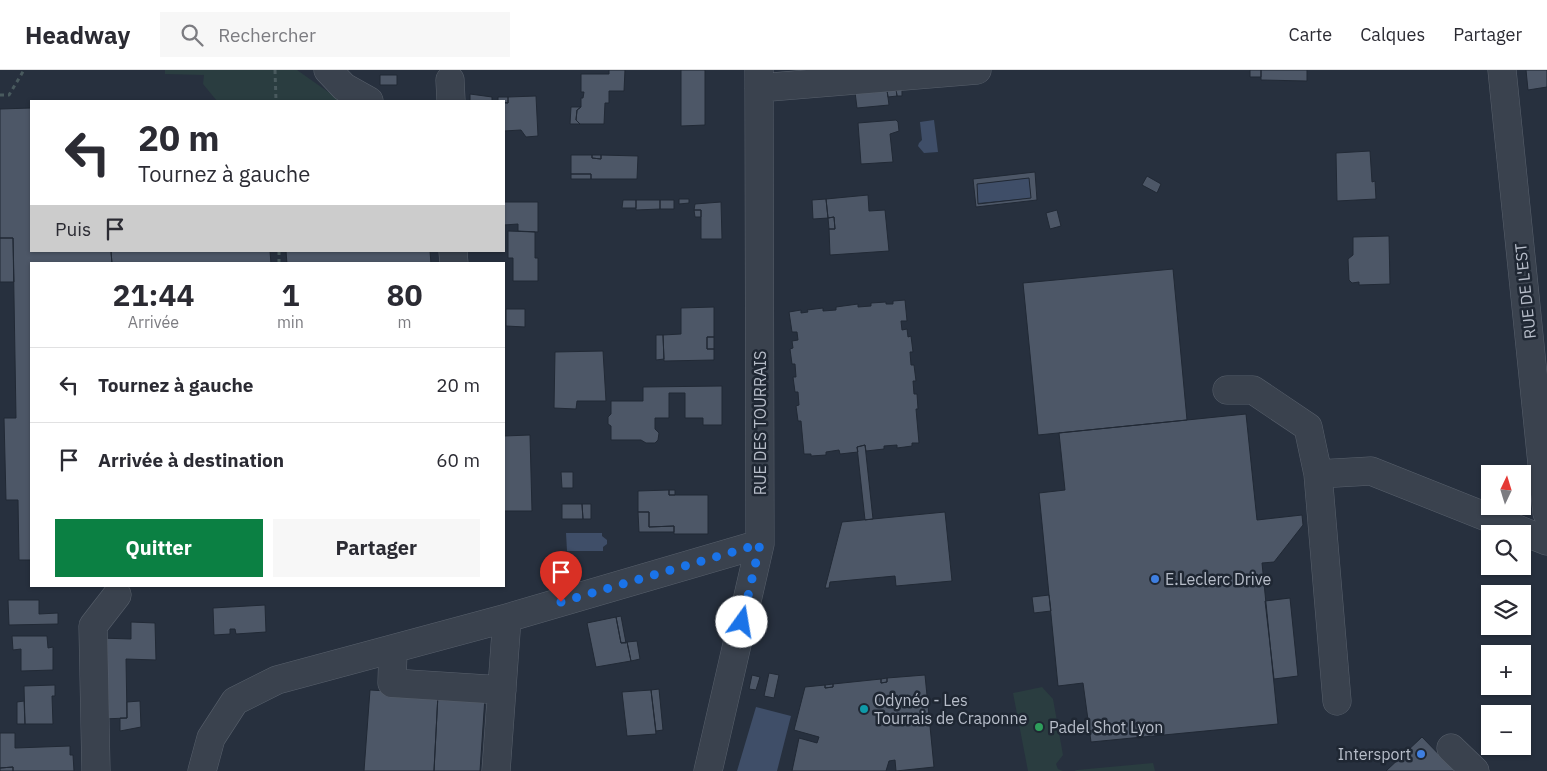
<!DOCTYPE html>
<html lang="fr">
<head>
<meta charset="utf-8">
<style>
	:root { --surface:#fff; --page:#f7f7f7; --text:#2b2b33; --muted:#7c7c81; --line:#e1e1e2; --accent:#0b8043 }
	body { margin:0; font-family:"IBM Plex Sans",sans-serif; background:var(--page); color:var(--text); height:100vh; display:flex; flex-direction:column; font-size:19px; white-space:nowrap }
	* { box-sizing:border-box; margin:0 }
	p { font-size:16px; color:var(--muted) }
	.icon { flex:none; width:28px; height:28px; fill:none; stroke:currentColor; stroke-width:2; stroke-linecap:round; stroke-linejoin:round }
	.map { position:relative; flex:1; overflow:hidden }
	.drawer { position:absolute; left:30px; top:192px; width:475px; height:325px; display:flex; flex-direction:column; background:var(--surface); border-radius:0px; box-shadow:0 1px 4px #0004 }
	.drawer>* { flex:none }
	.guide { position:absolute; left:30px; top:30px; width:475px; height:152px; border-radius:0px; box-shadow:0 1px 4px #0004; background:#fff; color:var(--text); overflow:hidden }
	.needle { width:32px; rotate:4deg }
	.buttons { position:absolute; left:1481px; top:395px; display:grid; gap:10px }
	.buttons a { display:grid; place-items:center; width:50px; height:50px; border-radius:0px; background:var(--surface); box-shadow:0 1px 4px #0004; font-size:25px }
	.pin { position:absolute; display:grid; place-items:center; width:42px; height:42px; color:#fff; margin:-51px -21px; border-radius:50% 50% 50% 0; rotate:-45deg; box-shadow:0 0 5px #0007 }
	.pin .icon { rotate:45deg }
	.me { position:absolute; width:55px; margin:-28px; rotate:13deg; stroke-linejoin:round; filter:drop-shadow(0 0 4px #0008) }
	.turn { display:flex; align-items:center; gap:18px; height:105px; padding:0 25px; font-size:22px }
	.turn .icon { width:65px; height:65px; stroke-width:2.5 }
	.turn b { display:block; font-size:35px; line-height:42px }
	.then { display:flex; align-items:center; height:48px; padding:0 25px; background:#0003; gap:10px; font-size:19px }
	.eta { display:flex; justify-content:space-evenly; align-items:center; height:85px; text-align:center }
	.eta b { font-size:30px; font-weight:800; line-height:35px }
	.primary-button { display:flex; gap:10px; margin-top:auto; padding:10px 25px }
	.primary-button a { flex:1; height:58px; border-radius:0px; background:var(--accent); color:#fff; font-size:20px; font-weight:800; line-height:58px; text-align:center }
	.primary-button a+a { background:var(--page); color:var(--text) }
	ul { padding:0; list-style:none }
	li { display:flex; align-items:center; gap:15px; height:75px; padding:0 25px; border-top:1px solid var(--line) }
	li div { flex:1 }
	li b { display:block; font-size:19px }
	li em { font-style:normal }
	header { display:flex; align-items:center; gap:30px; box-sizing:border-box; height:70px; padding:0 25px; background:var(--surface); border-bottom:1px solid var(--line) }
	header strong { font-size:24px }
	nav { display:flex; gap:28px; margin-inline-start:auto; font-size:18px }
	.search { width:350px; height:45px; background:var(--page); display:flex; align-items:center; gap:12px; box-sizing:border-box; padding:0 18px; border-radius:0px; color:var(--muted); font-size:19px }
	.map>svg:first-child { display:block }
	.green { fill:#2a3d40 }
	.water { fill:#3f4e68 }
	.building { fill:#4d5767; stroke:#212935; fill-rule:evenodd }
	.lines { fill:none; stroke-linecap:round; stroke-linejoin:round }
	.minor-casing { stroke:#58606c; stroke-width:29 }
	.path { stroke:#495a5e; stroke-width:3; stroke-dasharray:4 4; stroke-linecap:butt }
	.minor { stroke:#3a424e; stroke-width:28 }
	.route { stroke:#1a73e8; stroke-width:9; stroke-dasharray:0 16.2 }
	.shop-dot { fill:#3f7fe0; stroke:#1f2733; stroke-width:2 }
	.culture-dot { fill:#0f9aa8; stroke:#1f2733; stroke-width:2 }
	.leisure-dot { fill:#2e9e5b; stroke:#1f2733; stroke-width:2 }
	.labels { text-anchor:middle; stroke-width:5; stroke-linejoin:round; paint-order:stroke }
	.street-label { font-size:16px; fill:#b7bdc9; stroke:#1f2733 }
	.poi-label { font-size:16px; fill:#b7bdc9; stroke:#1f2733; text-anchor:start }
</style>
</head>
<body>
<header>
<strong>Headway</strong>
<div class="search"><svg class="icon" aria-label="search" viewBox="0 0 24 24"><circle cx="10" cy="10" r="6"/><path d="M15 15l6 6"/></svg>Rechercher</div>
<nav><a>Carte</a><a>Calques</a><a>Partager</a></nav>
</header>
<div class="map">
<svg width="1547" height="701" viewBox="0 0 1547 701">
	<rect width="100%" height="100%" fill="#27303e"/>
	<path class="green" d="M165 0H297L341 31H217L203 14 204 5 165 4Z
		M1042 617 1053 629 1063 685 1056 694 1058 699 1063 701H1028L1013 623Z
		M1153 693 1155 701H1074L1077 700Z"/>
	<path class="water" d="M934 50 938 82 924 83 918 76 919 73 922 70 920 52Z
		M1029 108 1031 128 978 133 977 114Z
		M566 463H602V466L607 470V474L603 477V481H567Z
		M756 637 791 646 777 701H737Z"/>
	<path class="building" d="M609 0H625L624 21H609V33H605L604 54H580L576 50 577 40 581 37V28H583L584 22H581V4H609Z
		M681 0H705V55L681 56Z
		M1250 0H1261V7H1250Z
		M1261 0H1307V11L1261 10Z
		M1526 0H1547V17L1528 20Z
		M380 5H397V15H380Z
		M896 19H902V26H897Z
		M896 19 897 26 888 27 887 20Z
		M887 20 889 35 857 38 855 22Z
		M470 24 492 27V31H470Z
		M536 26 538 66 526 67 521 60 504 61V33H508V27Z
		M498 27H508V33L498 31Z
		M571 37H581L577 40 576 50 580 54H570Z
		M31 38V181H111L112 194H31V490H19L18 430H6L4 348H16L13 168H0V39Z
		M896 50 898 52 899 61 890 64 893 92 861 94 858 53Z
		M1370 81 1372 112 1375 111 1376 129 1337 131 1336 83Z
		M571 85H592V88L601 89V85L638 86 637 109H591V104H571Z
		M592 85H601V89L592 88Z
		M1035 102 1037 130 976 137 973 109ZM1029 108 1031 128 978 134 977 114Z
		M571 104H591V109H571Z
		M1147 106 1161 114 1157 123 1142 115Z
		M868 125 869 141 885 140 889 181 830 185 829 159H835L834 147 828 148 826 129Z
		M679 129H689V133L679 134Z
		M826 129 828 148 813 149 812 130Z
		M623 130H636V138H622Z
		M636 130H660V139L636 140Z
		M660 130H674V139H660Z
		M504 132H538V162L518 161V154L504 155Z
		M721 132 722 169H701V140H694L695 134Z
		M694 140H701V147H695Z
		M1057 140 1061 156 1050 159 1046 143Z
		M834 147 835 159H829L828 148Z
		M508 161 535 162V188H538V211H513V188H508Z
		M1389 166 1390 214 1359 215V212L1352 213 1349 210 1348 189 1353 185V167Z
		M0 168H13L14 212H0Z
		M111 181H270L271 194H112Z
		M286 181H430L431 194H287Z
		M1173 199 1187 350 1038 365 1023 213Z
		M905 230 907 251H901L902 260 907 259 908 267 911 266 913 282H910L911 295H914L916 311H913L914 324H917L918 339H916L919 373H912V376L897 378V375L884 376V379L866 381 865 375 857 377 858 382 840 384 839 380 826 382V385L811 386V384H804L801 351H798L796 336 799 335 798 322H795L793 307H796L795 294H792L790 279 793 278 792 271 798 270 797 262H792L789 242 801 240V243L808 242 807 240 823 238V241L836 240V237L858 234V237L871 236V233L886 232V234H893V231Z
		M714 237V267H707V279H714V290L664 291 663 265 681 264V238Z
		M506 239H525V257L506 256Z
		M656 265H663L664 289 656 290Z
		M707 267H714V279H707Z
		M603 281 606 331H577L576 339 554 338 555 282Z
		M722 316V355H703V348H685V323H669V348H655V359L659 363 658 370 655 373H646L641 370H611V356L608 354V347L611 344V331H643V317Z
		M1246 344 1257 450 1302 445 1303 455 1274 492 1262 493 1278 654 1091 672 1083 613 1058 616 1039 423 1065 420 1059 363Z
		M530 365 532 441H504V366Z
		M865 375 873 449 865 450 857 377Z
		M561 402H573V418H562Z
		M669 420V425H708V464H674V456L649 457V442H638V421Z
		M669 420H675V425H669Z
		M562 434H582L583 449H562Z
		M582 434H591V449H583Z
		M638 442H649V457L674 456V462H639Z
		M945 442 952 511 896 516 895 506 830 512 829 518H825L842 452Z
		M1049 525 1051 541 1034 543 1032 527Z
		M1290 528 1298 606 1274 609 1265 531Z
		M8 530H39V544L58 543V554L9 555Z
		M265 535 266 562 236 564 235 559H230V564L214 565 213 538Z
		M621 546 626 573H621L616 547Z
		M616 547 621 573 627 572 631 591 596 597 587 553Z
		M131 552 155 553 156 590 126 589 127 648 103 649 100 568 131 569Z
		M12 566H47L48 578 53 577V600L21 601V579L13 580Z
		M637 571 640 589 631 591 627 572Z
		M769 603 779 605 774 628 764 626Z
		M752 605 760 607 756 620 749 619Z
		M925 605 934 697 896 701 895 690 889 691 886 701H792L799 668 817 673 819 667 794 660 805 617 825 615V618L833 617V614L881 609V613L887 612V608Z
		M887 608V612L881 613V609Z
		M833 614V617L825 618V615Z
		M55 615V626H52L53 654H25L24 616Z
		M659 619 663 660 656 661 651 620Z
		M370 620 438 624 434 701H364Z
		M651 620 656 664 627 666 622 622Z
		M438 624 485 627 480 701H434Z
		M24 631 25 654H17V632Z
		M140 631 141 657 120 661V648H127V632Z
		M0 663H15V678L70 676V685H73L74 701H13V697L0 698Z
		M1422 667 1455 701H1386Z
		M13 697V701H0V698Z"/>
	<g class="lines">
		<g class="minor-casing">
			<path id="minor" d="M328 0 344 17 369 31
				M1502 0 1547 443
				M450 10 451 31
				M759 18 977 0
				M453 181 454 194
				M1227 320H1253L1308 357 1318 404
				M393 580 392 613 502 620
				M1337 631 1318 404 1371 401 1547 471
				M1451 678 1475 701
				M96 701 93 556 117 525
				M202 701 211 668 235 631 277 610 507 548 760 474
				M496 701 507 548
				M708 701 760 474 759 0"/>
		</g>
		<path class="path" d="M275 0 276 31
			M0 25H9L24 0
			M279 181V194"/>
		<use href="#minor" class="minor"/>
	</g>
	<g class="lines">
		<path class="route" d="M561 532 760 474 742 552"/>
	</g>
	<g class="shop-dot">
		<circle cx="1155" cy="509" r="5"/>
		<circle cx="1421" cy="684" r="5"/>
	</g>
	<circle class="culture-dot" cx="864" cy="639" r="5"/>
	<circle class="leisure-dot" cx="1039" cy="657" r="5"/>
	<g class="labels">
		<g class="street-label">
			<text transform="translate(1525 221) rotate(-96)" y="6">RUE DE L'EST</text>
			<text transform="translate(760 353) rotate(-90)" y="6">RUE DES TOURRAIS</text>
		</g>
		<g class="poi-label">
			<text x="1165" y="515">E.Leclerc Drive</text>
			<text x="874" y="636">Odynéo - Les<tspan x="874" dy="18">Tourrais de Craponne</tspan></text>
			<text x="1049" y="663">Padel Shot Lyon</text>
			<text x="1411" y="690" text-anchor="end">Intersport</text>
		</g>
	</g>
</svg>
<div class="buttons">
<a><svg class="needle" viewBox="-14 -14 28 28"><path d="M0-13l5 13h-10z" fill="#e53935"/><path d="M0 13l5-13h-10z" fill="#7c7c81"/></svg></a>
<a><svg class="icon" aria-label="search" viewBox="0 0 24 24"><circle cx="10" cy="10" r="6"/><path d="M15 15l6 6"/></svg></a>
<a><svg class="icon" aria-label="layers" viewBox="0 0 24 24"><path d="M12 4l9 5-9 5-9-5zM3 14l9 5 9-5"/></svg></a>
<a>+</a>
<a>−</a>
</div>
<div class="pin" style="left:561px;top:532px;background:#d93025"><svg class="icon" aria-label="arrive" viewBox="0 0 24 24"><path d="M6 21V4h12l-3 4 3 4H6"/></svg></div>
<svg class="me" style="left:742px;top:552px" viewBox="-20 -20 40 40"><circle r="19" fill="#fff"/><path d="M0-13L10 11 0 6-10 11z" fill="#1a73e8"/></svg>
<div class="guide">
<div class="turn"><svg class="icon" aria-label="left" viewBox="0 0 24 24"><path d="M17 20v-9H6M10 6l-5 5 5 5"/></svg><div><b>20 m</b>Tournez à gauche</div></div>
<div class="then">Puis<svg class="icon" aria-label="arrive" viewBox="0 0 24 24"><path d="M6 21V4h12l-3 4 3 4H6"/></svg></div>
</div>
<section class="drawer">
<div class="eta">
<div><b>21:44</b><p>Arrivée</p></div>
<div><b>1</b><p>min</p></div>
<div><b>80</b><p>m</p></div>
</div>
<ul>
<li><svg class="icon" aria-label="left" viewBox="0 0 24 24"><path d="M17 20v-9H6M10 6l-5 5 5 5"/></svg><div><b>Tournez à gauche</b></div><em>20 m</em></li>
<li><svg class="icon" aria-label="arrive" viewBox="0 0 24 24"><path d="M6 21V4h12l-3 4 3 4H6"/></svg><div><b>Arrivée à destination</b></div><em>60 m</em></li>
</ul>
<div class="primary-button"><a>Quitter</a><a>Partager</a></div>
</section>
</div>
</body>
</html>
